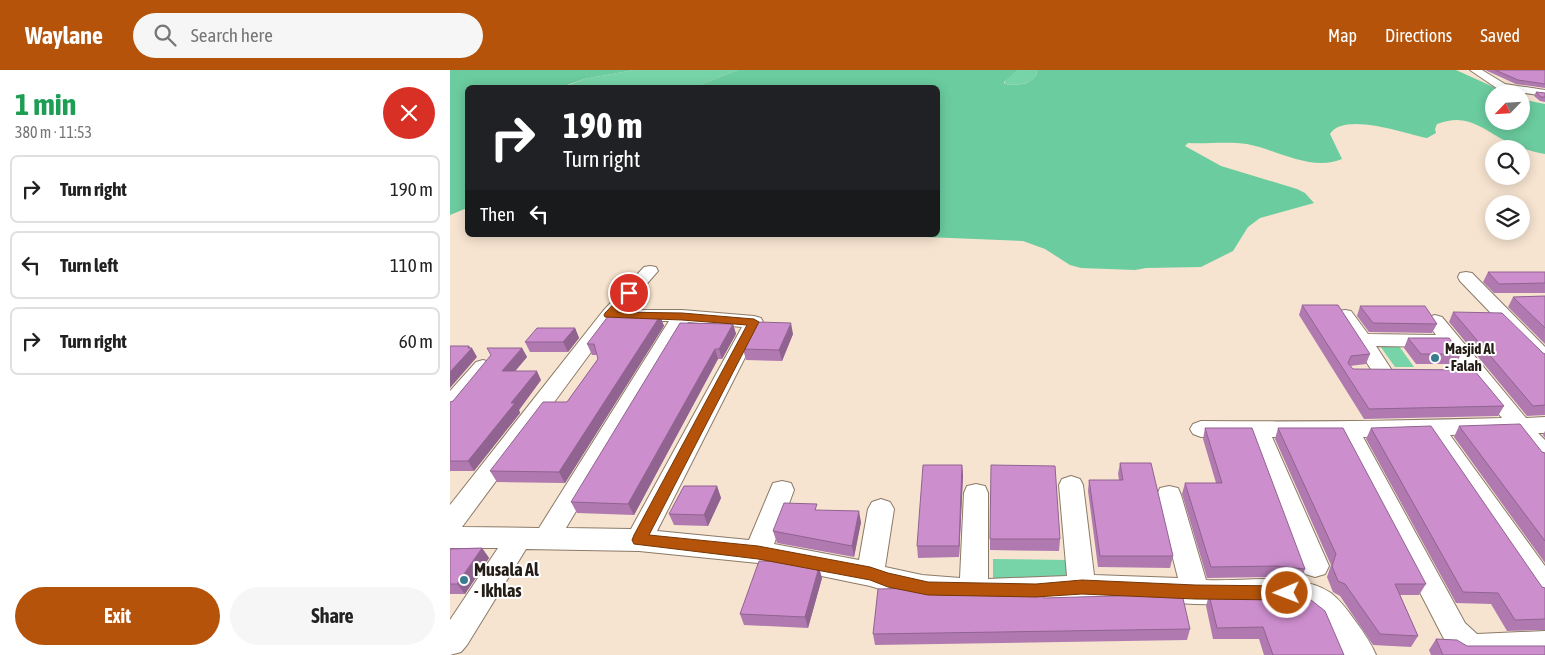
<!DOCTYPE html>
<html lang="en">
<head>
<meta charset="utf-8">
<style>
	:root { --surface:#fff; --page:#f6f6f6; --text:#222; --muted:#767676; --line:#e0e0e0; --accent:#b45309 }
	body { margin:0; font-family:"Asap Condensed",sans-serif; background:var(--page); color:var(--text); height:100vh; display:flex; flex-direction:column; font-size:19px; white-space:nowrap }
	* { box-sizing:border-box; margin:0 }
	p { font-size:16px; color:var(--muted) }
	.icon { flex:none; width:28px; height:28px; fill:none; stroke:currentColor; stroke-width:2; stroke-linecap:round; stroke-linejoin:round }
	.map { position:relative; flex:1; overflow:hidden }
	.details { display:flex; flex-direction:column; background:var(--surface); width:450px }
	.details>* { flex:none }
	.top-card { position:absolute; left:15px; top:15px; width:475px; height:152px; border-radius:8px; box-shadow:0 2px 12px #0003; background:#202124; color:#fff; overflow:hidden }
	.needle { width:32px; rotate:245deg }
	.tools { position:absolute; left:1035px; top:15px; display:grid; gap:10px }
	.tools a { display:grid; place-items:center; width:45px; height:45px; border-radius:50%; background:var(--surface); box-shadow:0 2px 12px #0003; font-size:25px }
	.pin { position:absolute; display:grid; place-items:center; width:42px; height:42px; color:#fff; margin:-21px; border:2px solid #fff; border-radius:50%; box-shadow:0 1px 5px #0007 }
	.me { position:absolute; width:55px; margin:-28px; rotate:269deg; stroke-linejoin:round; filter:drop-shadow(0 0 4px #0008) }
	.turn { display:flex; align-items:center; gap:18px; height:105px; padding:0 15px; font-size:22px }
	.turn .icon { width:65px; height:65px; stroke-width:2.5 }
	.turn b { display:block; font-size:35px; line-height:42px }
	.then { display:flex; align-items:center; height:48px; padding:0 15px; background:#0003; gap:10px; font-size:19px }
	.round { display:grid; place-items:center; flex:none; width:52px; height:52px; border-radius:26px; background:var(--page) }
	.summary { display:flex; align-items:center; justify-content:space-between; height:85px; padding:0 15px }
	h1 { font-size:30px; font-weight:700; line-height:38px; color:#1e9e55 }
	.action { display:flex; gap:10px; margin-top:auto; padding:10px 15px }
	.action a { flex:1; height:58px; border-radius:30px; background:var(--accent); color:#fff; font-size:20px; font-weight:700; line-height:58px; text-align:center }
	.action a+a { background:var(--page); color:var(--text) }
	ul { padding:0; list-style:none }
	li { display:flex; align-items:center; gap:15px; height:68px; margin:0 10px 8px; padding:0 5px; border:2px solid var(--line); border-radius:8px }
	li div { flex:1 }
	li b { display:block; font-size:19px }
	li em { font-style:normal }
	header { display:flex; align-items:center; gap:30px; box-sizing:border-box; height:70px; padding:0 25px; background:var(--accent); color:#fff }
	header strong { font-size:24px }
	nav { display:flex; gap:28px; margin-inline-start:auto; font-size:18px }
	.search { width:350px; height:45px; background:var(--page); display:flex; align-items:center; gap:12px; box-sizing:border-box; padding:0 18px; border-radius:28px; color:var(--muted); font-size:19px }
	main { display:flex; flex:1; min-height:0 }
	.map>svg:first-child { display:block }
	.green { fill:#76d4a8 }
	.forest { fill:#6bcc9f }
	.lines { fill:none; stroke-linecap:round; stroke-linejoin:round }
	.street-casing { stroke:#8b7a68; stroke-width:2 }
	.street { fill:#fff; fill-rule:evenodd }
	.wall { fill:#b07ab1 }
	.shaded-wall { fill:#906390 }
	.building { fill:#cd8ece; stroke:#906390 }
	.route { fill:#b45309; stroke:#753606 }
	.poi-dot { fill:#3a7b8e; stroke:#fff; stroke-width:2 }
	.labels { text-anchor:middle; stroke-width:4; stroke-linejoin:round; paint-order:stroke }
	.poi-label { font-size:15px; font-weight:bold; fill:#231d16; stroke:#fff; text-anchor:start }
	.near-poi-label { font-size:18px; font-weight:bold; fill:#231d16; stroke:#fff; text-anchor:start }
</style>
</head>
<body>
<header>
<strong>Waylane</strong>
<div class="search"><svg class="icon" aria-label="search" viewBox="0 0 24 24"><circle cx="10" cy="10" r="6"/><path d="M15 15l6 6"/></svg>Search here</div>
<nav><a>Map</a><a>Directions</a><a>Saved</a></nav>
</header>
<main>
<section class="details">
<div class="summary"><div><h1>1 min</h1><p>380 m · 11:53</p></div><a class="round" style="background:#d93025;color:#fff"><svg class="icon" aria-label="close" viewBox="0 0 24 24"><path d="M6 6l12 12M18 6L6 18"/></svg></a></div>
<ul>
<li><svg class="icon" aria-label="right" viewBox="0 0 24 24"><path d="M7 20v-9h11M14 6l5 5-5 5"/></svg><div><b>Turn right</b></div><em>190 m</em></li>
<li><svg class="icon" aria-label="left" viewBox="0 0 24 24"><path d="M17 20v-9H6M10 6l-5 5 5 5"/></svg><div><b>Turn left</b></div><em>110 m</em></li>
<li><svg class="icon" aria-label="right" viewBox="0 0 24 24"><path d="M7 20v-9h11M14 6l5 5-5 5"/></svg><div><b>Turn right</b></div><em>60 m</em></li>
</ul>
<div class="action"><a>Exit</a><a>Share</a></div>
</section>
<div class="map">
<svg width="1095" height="585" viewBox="0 0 1095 585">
	<rect width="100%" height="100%" fill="#f6e4d0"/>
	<path class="green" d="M184 0H288L252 14 254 16 264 17 112 18 134 9Z
		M568 0H586L587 4C581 15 565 16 554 14L556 10Z
		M930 276H949L964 297H945Z
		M543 489 618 490 620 512 543 511Z"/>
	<path class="forest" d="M0 0H184L134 9 112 17 18 18 17 138 0 145Z
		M288 0H568L554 12V14C566 16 581 15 587 4L586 0H1006L1059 24H1044V51H1071V29L1095 34V84C1079 81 1064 76 1050 68 1027 55 1015 44 987 54L985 59 986 63 977 68C956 64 894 41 880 64L892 89C862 102 828 80 797 74 779 71 757 74 738 73L735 76 771 96 847 119 855 123 864 133 810 148 798 157 783 181 751 197 696 198 685 200 631 198 620 195 595 179 573 171 427 165H488V18H264L254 16 252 14Z"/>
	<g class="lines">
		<g class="street-casing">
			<path id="street" d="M1020 0H1032L1055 14 1095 20V26L1048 19Z
				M200 196 206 197 208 201 174 240H232L304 246 311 248 313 252 207 461 299 470 320 420 323 413 332 411 341 413 344 420 324 474 409 490 418 439 422 432 431 429 440 432 444 439 435 497 472 505 510 508 514 423 517 416 526 414 535 416 538 423V509L617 506 609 415 612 409 621 406 630 409 633 415 644 505 728 508 707 425 710 418 719 416 728 418 731 425 756 510C793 512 849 501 881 523 891 531 899 542 906 552 914 563 921 573 926 585H894C883 568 871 542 849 536L745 534 649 529 551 533 498 532 446 524 420 516 308 493 189 481 76 479 17 575 11 582 0 585V550L48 478H0V435L153 241 194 197ZM164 251H219L89 458 12 457ZM238 252 292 257 181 459 116 458Z
				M1016 202 1022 203 1095 277V294L1088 292 1010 211 1008 207 1010 203Z
				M895 240 901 241 918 264 986 265 976 251 978 247 985 245 992 247 1076 348 1095 347V363H1088L1095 370V394L1087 392 1064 363 1000 365 1095 496V530L1085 527 977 365 913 367 1015 553 1027 564 1095 561V585H1009L1002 582 995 571 890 367H822L879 496 875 504 865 507 855 504 851 496 800 367H751L743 364 740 359 743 354 751 351C852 352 952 351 1052 348L995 277 926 276 943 302 940 307 933 308 926 307 886 245 889 241Z
				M33 290 40 292 43 296 8 340 0 342V321L26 292Z"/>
		</g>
		<use href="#street" class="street"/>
	</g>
	<path class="wall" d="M1035 0H1095V18L1066 14Z
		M1086 22 1095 23V32L1090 31 1084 26Z
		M1038 202H1095V223H1044L1033 212Z
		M1095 226V274L1058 237 1063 227Z
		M852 235 920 284 916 294 900 296 903 299 1054 336 1048 346 914 349 849 245Z
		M910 236 987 254 982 263 919 262 907 246Z
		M1003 242 1095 284V345L1077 346 999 252Z
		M210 246 214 256 115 413 47 412 40 401 117 332 148 289 147 285H142L137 274Z
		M283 254 286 264 272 289H268L184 445 127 443 121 432Z
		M125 258 129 268 118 282H80L75 272Z
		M343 264 332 291 296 290 293 279Z
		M958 268 1011 284 1006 294H966L954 278Z
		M72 278 77 287 65 301 91 310 69 340 70 343 24 401H0V332L3 331Z
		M1009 356 1095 383V493L1004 367Z
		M755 358 855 499 851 510 820 507 757 508 732 424 735 413H766L753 369Z
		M828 358 976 514 969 525H950L968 566 961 577 923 575 890 526 883 522 877 507 881 495 825 369Z
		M921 358 1092 517 1095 518V560L1057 561 1041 534 1006 533 916 369Z
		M1095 361V368L1093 365Z
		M670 393 723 486 720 498 648 497 638 421 639 410H669L668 404Z
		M512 395 513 406 509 487 468 488 467 476Z
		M267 416 271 428 258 456 224 455 219 444Z
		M368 440 411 452 404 487 327 473 323 461Z
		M540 469H610L609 481 540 480Z
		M32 478 39 488 15 524H0V479Z
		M372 508 358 558 294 555 290 544Z
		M489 525 594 528 740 559 737 570 425 575 423 564Z
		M759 525 894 585H814L809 569H763L756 536Z
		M986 569 1017 576 1095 585H981L979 580Z"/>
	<path class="shaded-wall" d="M210 246 214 256 115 413 109 402Z
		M341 253 343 264 332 291 329 280Z
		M283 254 286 264 272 289 269 279Z
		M125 258 129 268 118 282 113 272Z
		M19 276 21 279 22 278 27 287 0 318V302Z
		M72 278 77 287 57 311 52 301Z
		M265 279 268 289 184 445 178 434Z
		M87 301 91 310 69 340 70 343 24 401 18 391 61 333Z
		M512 395 513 406 509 487V476Z
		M267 416 271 428 258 456 254 445Z
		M409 441 411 452 404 487 402 476Z
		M32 478 39 488 15 524 7 514Z
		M369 497 372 508 358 558 355 547Z"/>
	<path class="building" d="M1045 0H1095V14L1068 10Z
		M1086 22 1095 23V27H1091Z
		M1038 202H1095V213L1049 214Z
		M1095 226V258L1063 227Z
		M852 235H888L920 284 901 286 898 293 903 299 1024 300 1054 336 919 339Z
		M910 236H975L987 254 923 253Z
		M1003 242 1052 243 1093 283 1095 284V335L1083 336Z
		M159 245 210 246 109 402 40 401 93 332H117L148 289 144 274H137Z
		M307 252 341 253 329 280 293 279Z
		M230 253 283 254 269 279H265L178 434 121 432Z
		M87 258H125L113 272H75Z
		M958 268H999L1011 284H971Z
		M0 276H19L18 278H22L0 302Z
		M37 278H72L52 301H87L61 333H65L18 391H0V332L3 331 41 285Z
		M1070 354 1092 382 1095 383V471L1009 356Z
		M981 356 1092 517 1095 518V549L1065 550 1048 523 1013 522 921 358Z
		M755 358H802L855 499 825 496 761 497 735 413H772Z
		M828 358H893L976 514H945L968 566 930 564 895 514 888 511 882 496 886 484Z
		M670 393H701L723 486H650L639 410H673Z
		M473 395H512L509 476H467Z
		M541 395 605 396 610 469H540Z
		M234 416H267L254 445 219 444Z
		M334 433 367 434 365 440 409 441 402 476 323 461Z
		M32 478 7 514H0V479Z
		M309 491 347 492 369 497 355 547 290 544Z
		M466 518 488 521V525L593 522 594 528 732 524 740 559 423 564 428 519Z
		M759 525 854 527 861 530 875 541 894 585H823L813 557 767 558Z
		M986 569 1007 570 1017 576H1095V585H993Z"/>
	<path class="route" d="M179 220 184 223 167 242 232 243 304 249 309 252 199 465 308 476 420 497 438 503 478 512 586 514 632 510 745 515 837 516 843 518 845 523 843 528 837 530 745 529 632 524 586 527 478 525 438 517 420 510 308 489 184 474 182 470 184 465 297 255 232 250 155 247 154 245 155 243 176 221Z"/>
	<g class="poi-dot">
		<circle cx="985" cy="288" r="5"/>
		<circle cx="14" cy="510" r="5"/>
	</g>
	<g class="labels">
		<g class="poi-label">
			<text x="995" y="284">Masjid Al<tspan x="995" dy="17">- Falah</tspan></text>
		</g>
		<g class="near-poi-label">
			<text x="24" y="506">Musala Al<tspan x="24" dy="21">- Ikhlas</tspan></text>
		</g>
	</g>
</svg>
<div class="tools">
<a><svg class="needle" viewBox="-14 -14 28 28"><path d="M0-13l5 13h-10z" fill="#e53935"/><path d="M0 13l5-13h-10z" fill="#767676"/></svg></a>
<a><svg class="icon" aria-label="search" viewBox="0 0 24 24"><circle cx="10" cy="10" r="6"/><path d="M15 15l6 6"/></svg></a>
<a><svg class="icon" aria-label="layers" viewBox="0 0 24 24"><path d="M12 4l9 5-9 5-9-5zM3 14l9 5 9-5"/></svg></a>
</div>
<div class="pin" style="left:179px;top:223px;background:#d93025"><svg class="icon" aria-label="arrive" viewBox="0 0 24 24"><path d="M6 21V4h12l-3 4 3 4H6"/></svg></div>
<svg class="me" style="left:837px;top:523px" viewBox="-20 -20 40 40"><circle r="17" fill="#b45309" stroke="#fff" stroke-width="3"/><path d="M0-11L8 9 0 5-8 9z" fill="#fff"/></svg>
<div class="top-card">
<div class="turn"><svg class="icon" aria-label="right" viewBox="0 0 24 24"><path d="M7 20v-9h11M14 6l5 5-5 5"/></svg><div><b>190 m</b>Turn right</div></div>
<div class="then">Then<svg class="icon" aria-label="left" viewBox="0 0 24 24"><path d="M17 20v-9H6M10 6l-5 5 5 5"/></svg></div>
</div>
</div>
</main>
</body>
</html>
